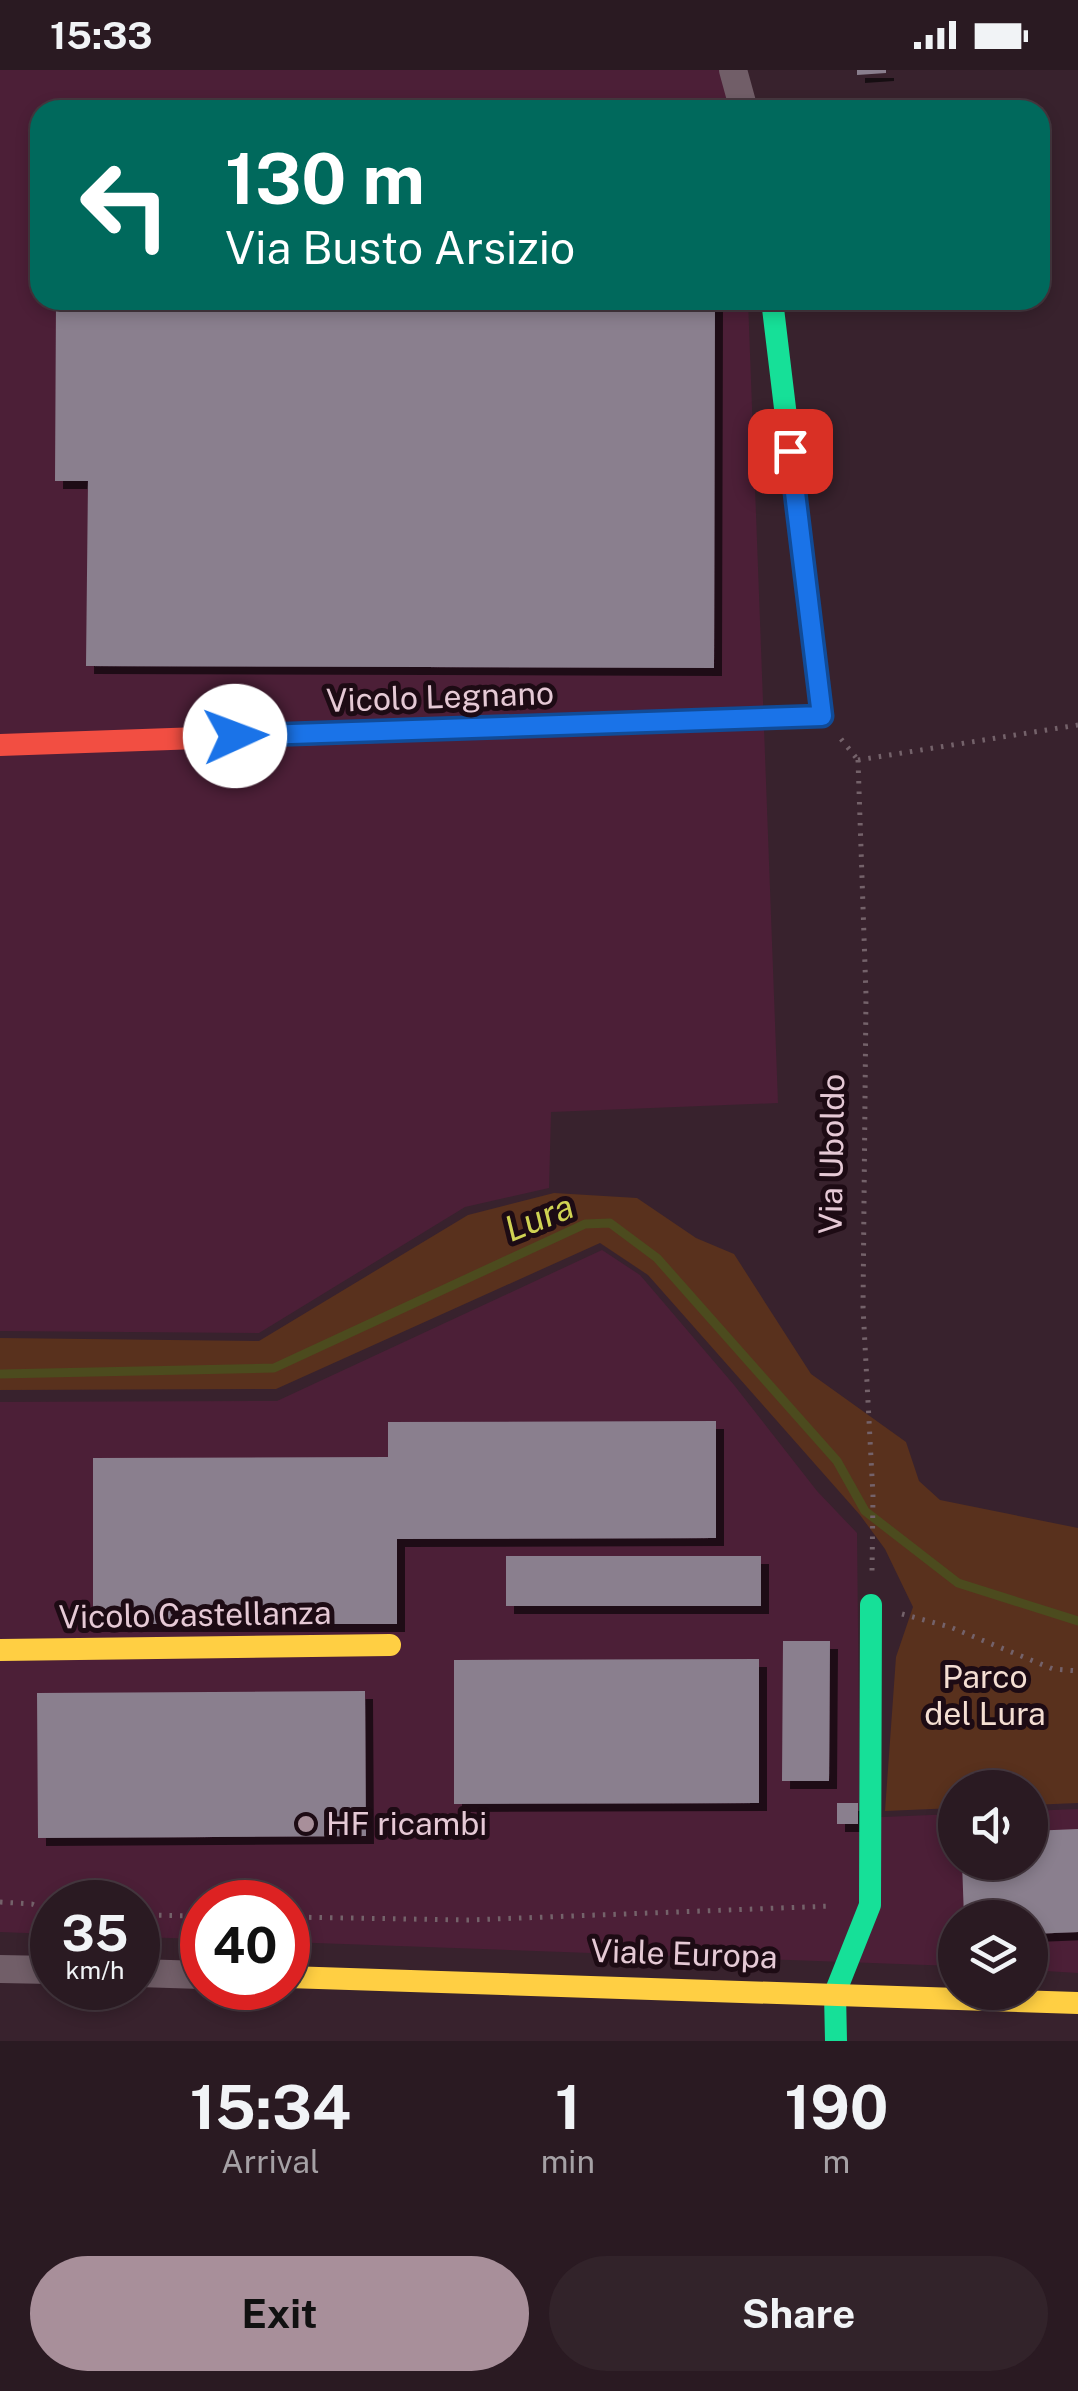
<!DOCTYPE html>
<html lang="en">
<head>
<meta charset="utf-8">
<style>
	:root { --surface:#2a1a22; --page:#32232a; --text:#f1f3f6; --muted:#a5a1a5; --line:#463840; --accent:#a88f9a }
	body { margin:0; font-family:"Public Sans",sans-serif; background:var(--page); color:var(--text); height:100vh; display:flex; flex-direction:column; font-size:38px; white-space:nowrap }
	* { box-sizing:border-box; margin:0 }
	p { font-size:32px; color:var(--muted) }
	.icon { flex:none; width:55px; height:55px; fill:none; stroke:currentColor; stroke-width:2; stroke-linecap:round; stroke-linejoin:round }
	.map { position:relative; height:1971px; overflow:hidden }
	.drawer { display:flex; flex-direction:column; background:var(--surface); flex:1 }
	.drawer>* { flex:none }
	.guide { position:absolute; left:30px; top:30px; width:1020px; height:210px; border-radius:30px; box-shadow:0 5px 15px #0003,0 0 0 2px var(--line); background:#00695c; color:#fff; overflow:hidden }
	.controls { position:absolute; left:938px; top:1700px; display:grid; gap:20px }
	.controls a { display:grid; place-items:center; width:110px; height:110px; border-radius:50%; background:var(--surface); box-shadow:0 5px 15px #0003,0 0 0 2px var(--line); font-size:50px }
	.speed { position:absolute; left:30px; top:1810px; display:flex; gap:20px; font-size:50px; font-weight:700; text-align:center }
	.speed>* { display:grid; place-content:center; width:130px; height:130px; border-radius:50%; background:var(--surface); box-shadow:0 5px 15px #0003,0 0 0 2px var(--line); line-height:1 }
	.speed small { font-size:25px; font-weight:400 }
	.speed .limit { border:15px solid #d22; background:#fff; color:#111 }
	.pin { position:absolute; display:grid; place-items:center; width:85px; height:85px; color:#fff; margin:-42px; border-radius:20px; box-shadow:0 5px 15px #0006 }
	.me { position:absolute; width:110px; margin:-55px; rotate:88deg; stroke-linejoin:round; filter:drop-shadow(0 0 8px #0008) }
	.turn { display:flex; align-items:center; gap:35px; height:210px; padding:0 30px; font-size:45px }
	.turn .icon { width:130px; height:130px; stroke-width:2.5 }
	.turn b { display:block; font-size:70px; line-height:85px }
	.eta { display:flex; justify-content:space-evenly; align-items:center; height:170px; text-align:center }
	.eta b { font-size:60px; font-weight:700; line-height:70px }
	.action { display:flex; gap:20px; margin-top:auto; padding:20px 30px }
	.action a { flex:1; height:115px; border-radius:60px; background:var(--accent); color:#111; font-size:40px; font-weight:700; line-height:115px; text-align:center }
	.action a+a { background:var(--page); color:var(--text) }
	.status { display:flex; justify-content:space-between; align-items:center; height:70px; padding:0 50px; background:var(--surface); direction:ltr }
	.status svg { height:28px; fill:currentColor }
	.map>svg:first-child { display:block }
	.built { fill:#4c1f37 }
	.green { fill:#59311d }
	.lines { fill:none; stroke-linecap:round; stroke-linejoin:round }
	.stream { stroke:#4c4b1e; stroke-width:9 }
	.building { fill:#8a7f8e; filter:url(#shadow) }
	.path { stroke:#74626a; stroke-width:5; stroke-dasharray:2.5 8; stroke-linecap:butt }
	.street { stroke:#715e68; stroke-width:28 }
	.fast { stroke:#16e098; stroke-width:22 }
	.slow { stroke:#ffcf43; stroke-width:22 }
	.jam { stroke:#f24e42; stroke-width:22 }
	.route-casing { stroke:#114b97; stroke-width:25 }
	.route { stroke:#1a73e8; stroke-width:18 }
	.poi-dot { fill:#a88f9a; stroke:#1d0b14; stroke-width:4 }
	.labels { text-anchor:middle; stroke-width:10; stroke-linejoin:round; paint-order:stroke }
	.street-label { font-size:32px; fill:#e5c9d5; stroke:#1d0b14 }
	.park-label { font-size:32px; fill:#f4ded2; stroke:#1d0b14 }
	.poi-label { font-size:32px; fill:#e5c9d5; stroke:#1d0b14; text-anchor:start }
	.water-label { font-size:35px; font-style:italic; fill:#d0d353; stroke:#1d0b14 }
</style>
</head>
<body>
<div class="status"><b>15:33</b><svg viewBox="0 0 49 12"><path d="M0 12V9h3v3zM5 12V6h3v6zM10 12V3h3v9zM15 12V0h3v12zM26 1h20v11H26zM47 4h2v5h-2z"/></svg></div>
<div class="map">
<svg width="1078" height="1971" viewBox="0 0 1078 1971">
	<defs>
		<filter id="shadow"><feDropShadow dx="8" dy="8" stdDeviation="0" flood-color="#0009"/></filter>
	</defs>
	<rect width="100%" height="100%" fill="#38222d"/>
	<path class="built" d="M0 0H739L741 40H40V230H748L778 1033 551 1042 549 1118 465 1137 259 1263 0 1261Z
		M602 1180 640 1205 734 1315 817 1421 857 1463 860 1748 955 1744V1792H1030V1741L1078 1739V1903L1030 1900V1848H955V1896L288 1872V1832H202V1869L138 1867V1832H52V1864L0 1862V1332L277 1331Z"/>
	<path class="green" d="M554 1123 637 1128 696 1168 734 1184 811 1304 906 1372 919 1411 940 1430 1078 1458V1733L1030 1735V1718H955V1738L885 1741 896 1587 913 1537 885 1479 860 1445 648 1205 600 1173 276 1319 0 1320V1268L259 1271 468 1145Z"/>
	<g class="lines">
		<path class="stream" d="M0 1304 274 1298 585 1154 610 1153 657 1188 837 1391 865 1441 958 1513 1078 1551"/>
	</g>
	<path class="building" d="M857 0H886V3L857 5Z
		M56 230H715L714 598 86 596 88 411H55Z
		M716 1351V1468L397 1469V1554H93V1388L388 1387V1352Z
		M506 1486H761V1536H506Z
		M783 1571H830L829 1711H782Z
		M759 1589V1733L454 1734V1590Z
		M365 1621 366 1766 38 1768 37 1623Z
		M837 1733H858V1754H837Z
		M1078 1759V1862L1030 1864V1848H964L962 1792H1030V1761Z"/>
	<g class="lines">
		<path class="path" d="M841 669 858 690
			M858 690 866 925 863 1237 873 1426 872 1501
			M858 690 1078 655
			M902 1544 950 1557 1053 1599 1078 1601
			M0 1832 32 1834 52 1842
			M138 1845 202 1846
			M288 1847 468 1850 832 1836"/>
		<path class="street" d="M733 0 744 40
			M0 1899 52 1900
			M138 1903 202 1905"/>
		<path class="fast" d="M772 230 791 388
			M836 1971 835 1923 870 1835 871 1535"/>
		<path class="slow" d="M574 655 822 646 791 388
			M0 1580 390 1575
			M288 1907 1078 1933"/>
		<path class="jam" d="M0 675 574 655"/>
	</g>
	<g class="lines">
		<g class="route-casing">
			<path id="route" d="M235 666 822 646 790 381"/>
		</g>
		<use href="#route" class="route"/>
	</g>
	<circle class="poi-dot" cx="306" cy="1754" r="10"/>
	<g class="labels">
		<g class="street-label">
			<text transform="translate(440 627) rotate(-2)" y="11">Vicolo Legnano</text>
			<text transform="translate(832 1084) rotate(-89)" y="11">Via Uboldo</text>
			<text transform="translate(195 1545) rotate(-1)" y="11">Vicolo Castellanza</text>
			<text transform="translate(684 1884) rotate(2)" y="11">Viale Europa</text>
		</g>
		<g class="park-label">
			<text x="985" y="1618">Parco<tspan x="985" dy="37">del Lura</tspan></text>
		</g>
		<g class="poi-label">
			<text x="326" y="1765">HF ricambi</text>
		</g>
		<g class="water-label">
			<text transform="translate(539 1148) rotate(-22)" y="12">Lura</text>
		</g>
	</g>
</svg>
<div class="controls">
<a><svg class="icon" aria-label="sound" viewBox="0 0 24 24"><path d="M4 9h4l5-4v14l-5-4H4zM17 9q2 3 0 6"/></svg></a>
<a><svg class="icon" aria-label="layers" viewBox="0 0 24 24"><path d="M12 4l9 5-9 5-9-5zM3 14l9 5 9-5"/></svg></a>
</div>
<div class="speed"><div>35<small>km/h</small></div><div class="limit">40</div></div>
<div class="pin" style="left:790px;top:381px;background:#d93025"><svg class="icon" aria-label="arrive" viewBox="0 0 24 24"><path d="M6 21V4h12l-3 4 3 4H6"/></svg></div>
<svg class="me" style="left:235px;top:666px" viewBox="-20 -20 40 40"><circle r="19" fill="#fff"/><path d="M0-13L10 11 0 6-10 11z" fill="#1a73e8"/></svg>
<div class="guide">
<div class="turn"><svg class="icon" aria-label="left" viewBox="0 0 24 24"><path d="M17 20v-9H6M10 6l-5 5 5 5"/></svg><div><b>130 m</b>Via Busto Arsizio</div></div>
</div>
</div>
<section class="drawer">
<div class="eta">
<div><b>15:34</b><p>Arrival</p></div>
<div><b>1</b><p>min</p></div>
<div><b>190</b><p>m</p></div>
</div>
<div class="action"><a>Exit</a><a>Share</a></div>
</section>
</body>
</html>
